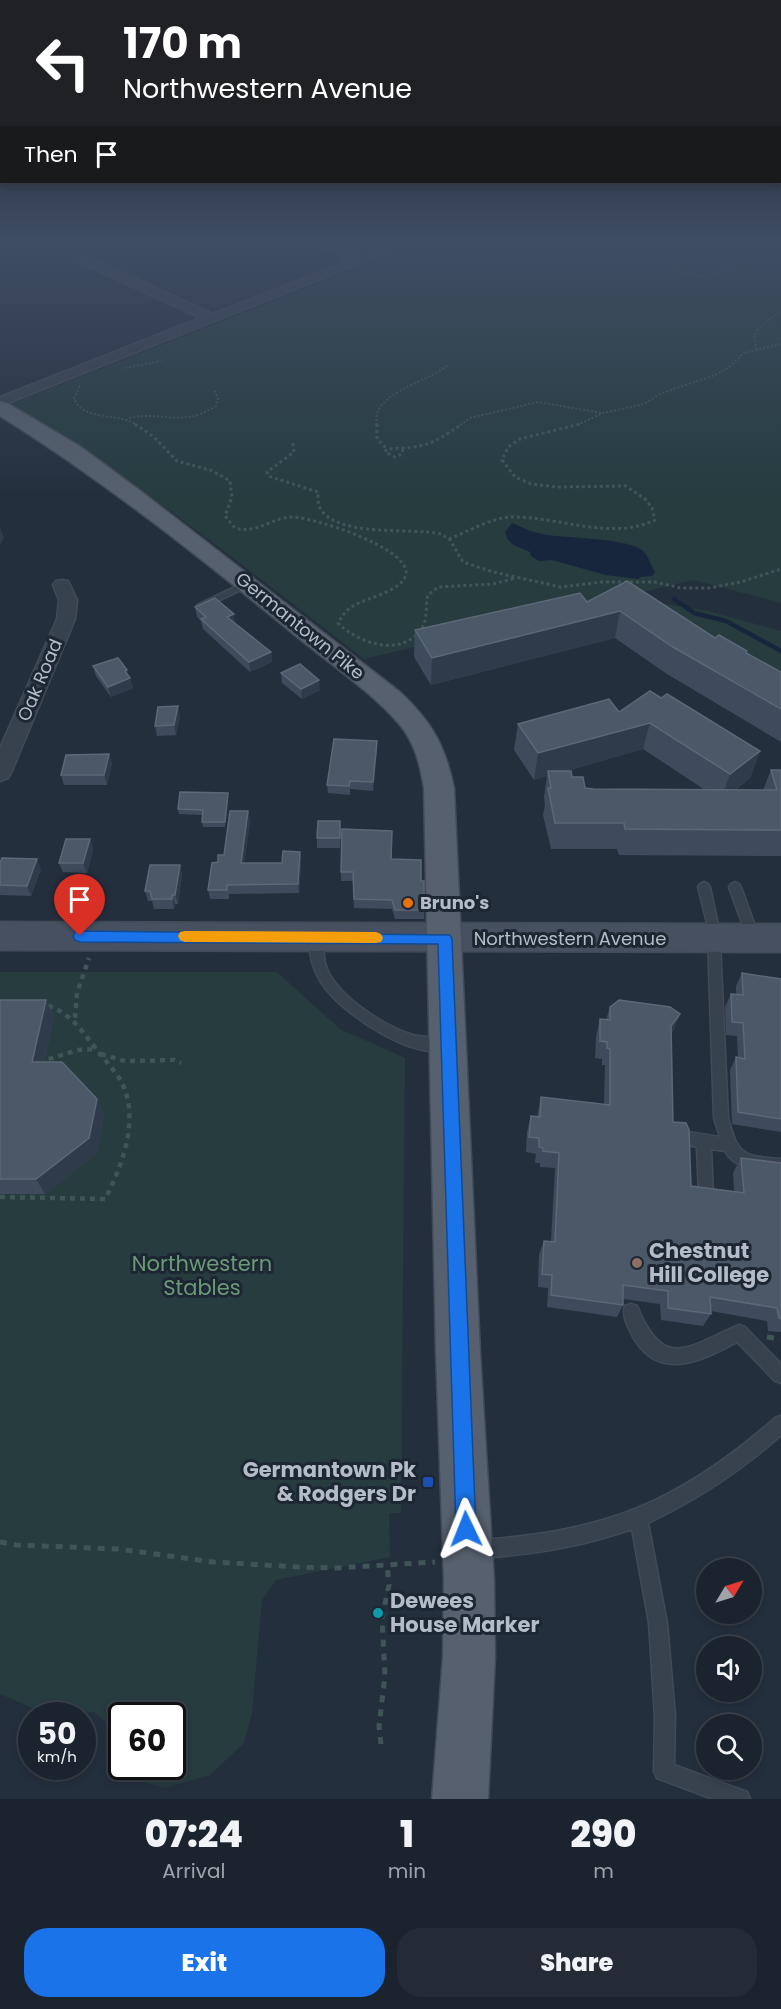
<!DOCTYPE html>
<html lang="en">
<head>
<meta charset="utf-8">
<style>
	:root { --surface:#1b232e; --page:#242b36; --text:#f1f3f6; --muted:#a0a4aa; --line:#39404a; --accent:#1a73e8 }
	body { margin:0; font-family:Poppins,sans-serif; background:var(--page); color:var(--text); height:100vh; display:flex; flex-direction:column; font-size:22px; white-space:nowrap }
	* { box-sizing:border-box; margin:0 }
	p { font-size:20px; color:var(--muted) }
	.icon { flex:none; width:33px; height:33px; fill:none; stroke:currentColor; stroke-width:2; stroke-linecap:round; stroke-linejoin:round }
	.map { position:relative; height:1799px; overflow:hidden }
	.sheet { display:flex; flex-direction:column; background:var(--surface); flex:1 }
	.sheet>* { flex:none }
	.guide { position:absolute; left:0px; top:0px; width:782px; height:183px; box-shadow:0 3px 9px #0003,0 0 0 2px var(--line); background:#202124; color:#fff; overflow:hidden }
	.needle { width:39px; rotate:52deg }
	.tools { position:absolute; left:696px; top:1558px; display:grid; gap:12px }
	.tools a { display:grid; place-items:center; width:66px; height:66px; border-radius:50%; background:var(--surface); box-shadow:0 3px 9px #0003,0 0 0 2px var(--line); font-size:30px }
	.speed { position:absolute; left:18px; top:1702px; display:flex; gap:12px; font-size:30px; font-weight:700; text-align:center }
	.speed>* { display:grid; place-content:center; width:78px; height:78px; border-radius:50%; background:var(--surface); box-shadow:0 3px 9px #0003,0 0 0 2px var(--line); line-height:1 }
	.speed small { font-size:15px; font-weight:400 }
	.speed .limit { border:3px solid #111; border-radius:9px; background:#fff; color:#111 }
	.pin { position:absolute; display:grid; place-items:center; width:51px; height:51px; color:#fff; margin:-62px -26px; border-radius:50% 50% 50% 0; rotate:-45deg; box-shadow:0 0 6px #0007 }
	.pin .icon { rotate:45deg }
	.me { position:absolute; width:66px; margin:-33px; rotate:358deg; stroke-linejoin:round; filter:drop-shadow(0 0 4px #0008) }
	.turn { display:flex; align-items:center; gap:21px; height:126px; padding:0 24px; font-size:27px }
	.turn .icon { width:78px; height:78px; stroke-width:2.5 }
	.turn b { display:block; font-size:42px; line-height:51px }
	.then { display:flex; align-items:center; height:57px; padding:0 24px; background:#0003; gap:12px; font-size:22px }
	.eta { display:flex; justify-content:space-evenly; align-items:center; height:102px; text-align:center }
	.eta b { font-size:36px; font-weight:800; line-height:42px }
	.action { display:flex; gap:12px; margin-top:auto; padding:12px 24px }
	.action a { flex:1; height:69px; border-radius:24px; background:var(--accent); color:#fff; font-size:24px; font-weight:800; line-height:69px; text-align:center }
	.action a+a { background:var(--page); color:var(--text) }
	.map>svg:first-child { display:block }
	.green { fill:#263c3f }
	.water { fill:#17263c }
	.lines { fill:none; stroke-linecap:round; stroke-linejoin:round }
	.stream { stroke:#17263c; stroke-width:4.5 }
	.lane-casing { stroke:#414a57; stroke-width:3 }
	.street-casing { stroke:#414a57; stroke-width:3 }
	.secondary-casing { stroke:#414a57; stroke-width:3 }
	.primary-casing { stroke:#414a57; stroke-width:3 }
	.path-far3 { stroke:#3f5557; stroke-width:2; stroke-dasharray:2 2; stroke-linecap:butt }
	.path-far2 { stroke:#3f5557; stroke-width:3; stroke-dasharray:3 3; stroke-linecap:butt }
	.path-far1 { stroke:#3f5557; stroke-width:4.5; stroke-dasharray:5 5; stroke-linecap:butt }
	.path { stroke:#3f5557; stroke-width:5; stroke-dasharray:7 7; stroke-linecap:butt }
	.lane { fill:#38414e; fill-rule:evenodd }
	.street { fill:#38414e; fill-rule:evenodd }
	.secondary { fill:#465061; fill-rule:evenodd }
	.primary { fill:#56606e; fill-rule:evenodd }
	.wall { fill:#3f4b5c; fill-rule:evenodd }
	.shaded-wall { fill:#2f3b4b }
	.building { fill:#4b5868; stroke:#5c6777; stroke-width:1.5 }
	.route { fill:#1a73e8; stroke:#114b97; stroke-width:1.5 }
	.slow { fill:#f59e0b }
	.food-dot { fill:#e8710a; stroke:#1d2633; stroke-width:2 }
	.education-dot { fill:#8d6e63; stroke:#1d2633; stroke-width:2 }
	.transit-dot { fill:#1a4fb4; stroke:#1d2633; stroke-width:2 }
	.culture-dot { fill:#0f9aa8; stroke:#1d2633; stroke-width:2 }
	.labels { text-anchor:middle; stroke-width:6; stroke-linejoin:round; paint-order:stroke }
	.street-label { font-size:18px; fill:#b4bcc9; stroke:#1d2633 }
	.poi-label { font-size:18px; font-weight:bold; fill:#b4bcc9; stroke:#1d2633; text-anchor:start }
	.near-poi-label { font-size:21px; font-weight:bold; fill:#b4bcc9; stroke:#1d2633; text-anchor:start }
	.near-park-label { font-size:21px; fill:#6b9a76; stroke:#1d2633 }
</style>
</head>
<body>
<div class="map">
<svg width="781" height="1799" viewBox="0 0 781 1799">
	<rect width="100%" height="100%" fill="#242f3e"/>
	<path class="green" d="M422 243H781V603L693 580 364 659C249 571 135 478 11 404Z
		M643 600 708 611 781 631V691Z
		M0 972H277L340 1029 405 1058 401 1513H389L390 1557 276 1580 262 1600 252 1713 244 1743 210 1775 165 1788 146 1783 137 1767H172V1716H122L121 1735 94 1712 51 1716 0 1694Z"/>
	<path class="water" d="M512 523C523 528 535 533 547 535 566 538 632 538 644 552 649 557 651 566 655 572L652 576 640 577 639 579 606 575 552 560 539 561 531 556 530 552C519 546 509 547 505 532Z"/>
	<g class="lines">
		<path class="stream" d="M674 599 694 613 726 621 781 651"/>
		<g class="lane-casing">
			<path id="lane" d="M247 581 252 584 250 586 205 607H199L197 605Z
				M704 882 708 884 710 887 718 925 723 938 720 942 728 1118C738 1156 743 1156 781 1159V1173C761 1171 736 1171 725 1151L711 1149 713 1195 711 1200 706 1202 701 1200 699 1195 697 1147 683 1144 681 1139 683 1134 688 1132 720 1137 714 1118 708 939 710 935 698 887 700 884Z
				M735 882 739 884 741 887 759 937 757 940H749L747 937 729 887 731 884Z
				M316 932 320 934C325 944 322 958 327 969 339 997 385 1027 413 1035 425 1038 438 1037 450 1041L452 1045 450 1049C414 1062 347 1016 326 989 317 978 312 966 310 952 310 945 309 939 312 934Z
				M631 1304 637 1306C664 1373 689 1346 739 1325L745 1327 781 1364V1383L775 1381 737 1342C700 1362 656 1383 631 1333 627 1325 622 1315 625 1306Z
				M781 1416V1435C740 1472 698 1499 648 1523L667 1623 675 1716 674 1765 747 1792 750 1799H713L657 1778 654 1771 655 1716 649 1623 632 1529C581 1547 531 1555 477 1558L471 1555 468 1549 471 1543 477 1540C603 1533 680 1502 775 1418Z"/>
		</g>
		<g class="street-casing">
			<path id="street" d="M312 243H329L363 255 395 243H411L0 406V397L201 318 76 261 74 258 76 255H84L213 314 352 260Z
				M62 580 68 581 77 600 75 619 11 773 8 778 0 781V748L57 619 59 600 53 585 56 581Z"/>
		</g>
		<g class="secondary-casing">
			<path id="secondary" d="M0 922 781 924V952L0 950Z"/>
		</g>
		<g class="primary-casing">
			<path id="primary" d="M0 401 7 403 81 447 142 492 400 692C432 722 445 745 454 788L480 1352 494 1581 495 1657 488 1799H432L443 1657 444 1581 436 1352 424 788C420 765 415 743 400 725 373 693 329 663 296 636 201 558 104 481 0 416Z"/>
		</g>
		<path class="path-far3" d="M618 247 622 243
			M671 270 708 278 750 259 762 243
			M756 350 754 336 760 327 781 311
			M125 368 161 361
			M80 386 74 398C82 422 120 412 137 425
			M129 418C166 410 178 429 216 406L218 398 214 390
			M376 425C377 420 376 415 378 411 387 390 431 380 449 364
			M460 425 470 418 538 402 602 413
			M577 425 603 413 644 404 662 393 715 375 728 368 744 353 781 344"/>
		<path class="path-far2" d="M135 424 154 437 177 461 213 471 230 481 232 497 225 516 235 528C256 535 272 517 292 517 313 517 410 548 406 574 403 591 366 598 353 606 346 610 342 616 338 623 359 644 402 658 422 628 428 619 425 605 428 595L438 587 493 584 516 578
			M377 424V439L387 449
			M293 443 294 452 267 472 268 476 318 492C318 496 318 503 319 506 334 539 413 527 441 534L450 540 463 562 493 572 561 587 602 582H655L681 588H709L741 582 781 569
			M403 449 402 454 395 457 385 452 387 449C426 447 429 446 462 424
			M449 539C469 531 492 517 514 517 559 517 612 541 655 520L652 508 645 499 626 486 557 487 531 484 515 477 502 460 508 447 520 439 580 424"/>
		<path class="path-far1" d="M75 1018 77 993 89 958
			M101 1054 125 1061 174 1060 181 1063
			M39 1062 78 1050 96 1049
			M0 1197 105 1199C122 1166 140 1120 122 1083 116 1071 105 1061 97 1050 81 1030 71 1013 46 1005"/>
		<path class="path" d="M767 1337 781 1339
			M0 1542 16 1545 119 1549 213 1562 299 1567 336 1568 435 1562
			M381 1744 379 1726 385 1676 382 1618 389 1585 387 1564"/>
		<use href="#lane" class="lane"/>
		<use href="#street" class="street"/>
		<use href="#secondary" class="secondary"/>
		<use href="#primary" class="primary"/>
	</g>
	<path class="wall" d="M587 602 715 638 747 653 781 672V742L667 674 615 638 431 685 414 657 415 630Z
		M195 607 235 623 271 652 272 662 250 672 203 629 201 621 197 617Z
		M93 666 128 675 130 678 133 688 111 697 96 676Z
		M281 673 320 690 302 699 282 683Z
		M661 698 760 751 750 778 735 790H763L771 770H781V856L619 855 617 849H551L543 815 545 805 544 797 547 776 534 780 514 750 518 724 619 712ZM643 749 705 790 593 789 585 788 572 777 567 771Z
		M180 716 176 735 157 736 155 726Z
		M377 741V750L373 791 350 789V795L328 793 327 785Z
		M109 754 112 764 107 785H64L61 775Z
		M228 793V798L225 827H203L202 822V815L179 814 178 809Z
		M248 811 250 821 244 863H282L300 852 301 861 299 893 229 894V899H210L208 890 224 855Z
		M341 831 340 848H317V838Z
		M90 839 93 849 87 873 63 872 59 863Z
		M391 859 421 881 424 910V919H395L392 909 354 908 353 881H341V872Z
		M0 863 41 869 31 896 0 895Z
		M180 865 182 875 178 904H175L174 909H154L152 901H148L145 891Z
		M742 973 781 979V1132L732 1124 730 1070 736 1057 738 1058 737 1036 726 1035 725 1007 731 994H736V986Z
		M0 1000H46L54 1017 44 1062 97 1099 104 1115 97 1154 45 1194H0Z
		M610 1007 680 1014 673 1031 671 1034 673 1122 691 1186 734 1191 733 1173 741 1158 781 1163V1332L768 1331 767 1321 711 1311V1314L703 1326 661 1320 660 1304 623 1299V1305L617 1317 547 1307 548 1288 538 1287 539 1254 544 1241 551 1242 555 1168 540 1167V1163H535L536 1154 526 1152 527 1132 531 1116 537 1117 541 1097 604 1104 605 1065H602V1059L595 1058 596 1036 600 1019 606 1020Z"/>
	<path class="shaded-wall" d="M0 527 4 538 0 545Z
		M620 611 615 638 431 685 432 658Z
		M234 614 235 624 227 617Z
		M271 652 272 662 250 672 249 662Z
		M127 670 129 679 130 678 133 688 111 697 108 687Z
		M319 680 320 690 302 699 301 689Z
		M178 706 180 716 176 735 174 725Z
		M650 723 643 749 549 776 548 771 547 776 534 780 538 753Z
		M377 741V750L373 791V782Z
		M760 751 750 778 721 800 730 774Z
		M109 754 112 764 107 785 104 775Z
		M248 811 250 821 243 873 241 863Z
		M90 839 93 849 87 873 83 863Z
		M300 852 301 861 299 893 298 884Z
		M37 859 41 869 31 896 27 886Z
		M180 865 182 875 178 904 175 895Z
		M172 895 175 904 174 909 172 899Z
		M46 1000 54 1017 40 1078 32 1062Z
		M680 1014 673 1031 664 1043 671 1026Z
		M97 1099 104 1115 97 1154 45 1194 36 1179Z"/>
	<path class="building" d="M627 581 715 638 719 635 747 651 746 653 781 672V709L673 647 620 611 432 658 415 630 580 593 587 602Z
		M215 598 234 614 227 617 271 652 249 662 201 619 206 617 195 607Z
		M118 658 127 670 125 671 130 678 108 687 93 666Z
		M300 664 319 680 301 689 281 673Z
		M650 691 661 698 667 694 760 751 730 774 650 723 538 753 518 724 609 699 619 712Z
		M178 706 174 725 155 726 158 707Z
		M334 739 377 741 373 782 350 781 349 786 327 785Z
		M109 754 104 775H61L66 755Z
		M771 770H781V830L625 829 624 823H555L548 788H551L548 771H571L572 777H583L585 788 593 789 777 790Z
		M180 792 228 793 225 822H202L203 810 178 809Z
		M230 811H248L241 863H282L283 851 300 852 298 884 227 885V890H208L212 863 218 862V855H224Z
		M318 821H340V838H317Z
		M342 829 392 831 391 859 421 860V881H424V910H395L392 900 354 899 353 872H341Z
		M66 839H90L83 863H59Z
		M2 858 37 859 27 886 0 885V863Z
		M150 865H180L175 895H172V899H152L150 891H145Z
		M742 973 781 979V1119L738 1112 736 1057 745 1059 743 1023 732 1022 731 994 743 995Z
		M0 1000H46L32 1062H62L97 1099 89 1138 36 1179H0Z
		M619 1000 670 1007 680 1014 671 1026 673 1122 686 1123 689 1130 691 1186 744 1193 741 1158 781 1163V1319L779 1318 777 1308 710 1297 711 1314 668 1308V1291L623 1285V1305L551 1295 552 1275 542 1274 544 1241 555 1242 559 1153 543 1151V1148L539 1147V1138L529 1137 531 1116 540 1117 541 1097 610 1105V1049L607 1048V1042L600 1041V1019L610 1020V1007Z"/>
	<linearGradient id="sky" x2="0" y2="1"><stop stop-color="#141a22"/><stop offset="0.49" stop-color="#3f4d63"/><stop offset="1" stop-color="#3f4d63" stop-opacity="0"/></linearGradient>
	<rect width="781" height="495" fill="url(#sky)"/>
	<path class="route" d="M80 931 450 935 452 939 476 1529 473 1537 466 1539 459 1537 456 1529 438 944 80 942 75 940 73 936 75 932Z"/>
	<path class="slow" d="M185 931 376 932 381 934 383 938 381 942 376 943 185 942 180 940 178 936 180 932Z"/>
	<circle class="food-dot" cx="408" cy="903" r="6"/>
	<circle class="education-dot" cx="637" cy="1263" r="6"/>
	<rect class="transit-dot" x="422" y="1476" width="12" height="12" rx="3"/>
	<circle class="culture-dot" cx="378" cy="1613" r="6"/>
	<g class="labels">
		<g class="street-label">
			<text transform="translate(300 626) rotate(39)" y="6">Germantown Pike</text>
			<text transform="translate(40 680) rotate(-67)" y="6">Oak Road</text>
			<text x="570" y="945">Northwestern Avenue</text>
		</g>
		<g class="poi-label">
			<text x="420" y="909">Bruno's</text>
		</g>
		<g class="near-poi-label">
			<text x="649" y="1258">Chestnut<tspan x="649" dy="24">Hill College</tspan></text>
			<text x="416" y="1477" text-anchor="end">Germantown Pk<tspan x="416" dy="24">&amp; Rodgers Dr</tspan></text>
			<text x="390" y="1608">Dewees<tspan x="390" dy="24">House Marker</tspan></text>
		</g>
		<g class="near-park-label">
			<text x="202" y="1271">Northwestern<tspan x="202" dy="24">Stables</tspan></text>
		</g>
	</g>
</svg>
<div class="tools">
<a><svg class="needle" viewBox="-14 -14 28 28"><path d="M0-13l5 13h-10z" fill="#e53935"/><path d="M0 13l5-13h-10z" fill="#a0a4aa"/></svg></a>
<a><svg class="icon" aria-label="sound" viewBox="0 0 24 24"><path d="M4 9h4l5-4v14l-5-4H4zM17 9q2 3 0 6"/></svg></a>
<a><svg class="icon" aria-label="search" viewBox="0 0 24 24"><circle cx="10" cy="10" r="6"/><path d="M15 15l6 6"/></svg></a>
</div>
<div class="speed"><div>50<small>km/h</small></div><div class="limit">60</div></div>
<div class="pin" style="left:80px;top:936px;background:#d93025"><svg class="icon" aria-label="arrive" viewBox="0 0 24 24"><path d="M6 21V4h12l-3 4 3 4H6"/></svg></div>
<svg class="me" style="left:466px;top:1529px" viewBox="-20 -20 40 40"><path d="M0-17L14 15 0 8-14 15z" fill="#1a73e8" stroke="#fff" stroke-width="4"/></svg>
<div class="guide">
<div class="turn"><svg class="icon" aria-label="left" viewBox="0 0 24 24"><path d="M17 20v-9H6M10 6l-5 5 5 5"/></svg><div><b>170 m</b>Northwestern Avenue</div></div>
<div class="then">Then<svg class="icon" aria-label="arrive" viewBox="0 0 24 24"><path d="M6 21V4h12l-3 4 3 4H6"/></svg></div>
</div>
</div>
<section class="sheet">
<div class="eta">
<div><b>07:24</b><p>Arrival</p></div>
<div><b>1</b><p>min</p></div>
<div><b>290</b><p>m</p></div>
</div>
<div class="action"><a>Exit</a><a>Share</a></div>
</section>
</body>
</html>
